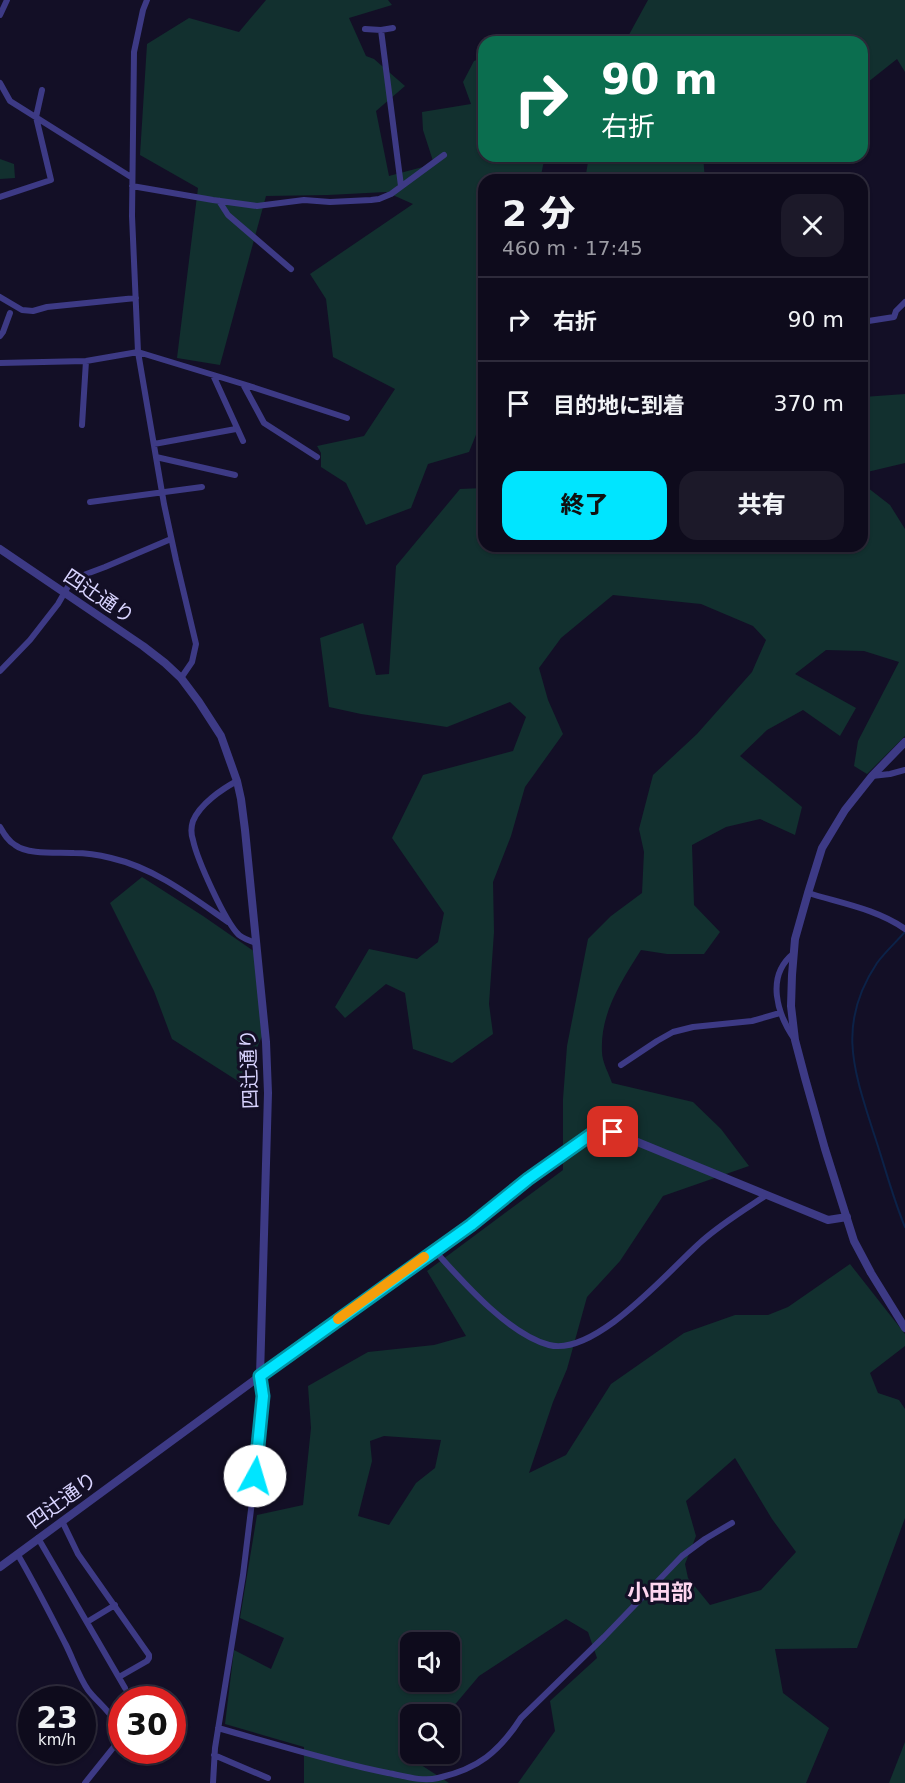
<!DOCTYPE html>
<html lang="ja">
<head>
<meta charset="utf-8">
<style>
	:root { --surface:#0e0b1c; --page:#1c1929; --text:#f1f3f6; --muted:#9b9ba3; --line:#2e2b3b; --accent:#00e5ff }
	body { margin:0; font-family:"DejaVu Sans","Noto Sans JP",sans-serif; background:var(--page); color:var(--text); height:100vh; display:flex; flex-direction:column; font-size:22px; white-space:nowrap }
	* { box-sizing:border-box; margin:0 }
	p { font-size:20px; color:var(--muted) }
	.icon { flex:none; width:33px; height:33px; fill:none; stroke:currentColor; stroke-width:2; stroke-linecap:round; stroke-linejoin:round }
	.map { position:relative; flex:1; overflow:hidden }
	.drawer { position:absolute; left:478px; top:174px; width:390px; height:378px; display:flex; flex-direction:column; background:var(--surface); border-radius:18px; box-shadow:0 2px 4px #0004,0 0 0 2px var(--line) }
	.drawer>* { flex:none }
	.guide { position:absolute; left:478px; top:36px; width:390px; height:126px; border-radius:18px; box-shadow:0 2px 4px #0004,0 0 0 2px var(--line); background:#0b6e4f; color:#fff; overflow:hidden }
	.controls { position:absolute; left:400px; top:1632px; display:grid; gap:12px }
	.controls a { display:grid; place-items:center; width:60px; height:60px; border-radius:12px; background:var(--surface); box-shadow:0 2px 4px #0004,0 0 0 2px var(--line); font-size:30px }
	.speed { position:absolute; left:18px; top:1686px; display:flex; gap:12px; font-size:30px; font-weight:700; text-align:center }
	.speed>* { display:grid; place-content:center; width:78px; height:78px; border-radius:50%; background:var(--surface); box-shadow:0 2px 4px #0004,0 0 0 2px var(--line); line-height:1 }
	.speed small { font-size:15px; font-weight:400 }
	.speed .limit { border:9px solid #d22; background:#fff; color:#111 }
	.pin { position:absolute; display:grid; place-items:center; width:51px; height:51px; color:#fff; margin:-26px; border-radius:12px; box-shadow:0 3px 9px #0006 }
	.me { position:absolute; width:66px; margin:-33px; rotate:6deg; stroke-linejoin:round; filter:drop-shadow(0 0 4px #0008) }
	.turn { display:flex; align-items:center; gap:21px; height:126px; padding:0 24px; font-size:27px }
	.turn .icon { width:78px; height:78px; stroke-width:2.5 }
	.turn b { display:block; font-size:42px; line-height:51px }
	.round { display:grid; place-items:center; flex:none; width:63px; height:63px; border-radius:18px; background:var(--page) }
	.summary { display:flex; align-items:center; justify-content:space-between; height:102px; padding:0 24px }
	h1 { font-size:36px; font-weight:800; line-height:45px }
	.cta { display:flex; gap:12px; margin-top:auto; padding:12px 24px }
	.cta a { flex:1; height:69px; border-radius:18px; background:var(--accent); color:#111; font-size:24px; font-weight:800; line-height:69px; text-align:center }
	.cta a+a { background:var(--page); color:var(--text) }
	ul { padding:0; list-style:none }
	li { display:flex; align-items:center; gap:18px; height:84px; padding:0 24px; border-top:2px solid var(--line) }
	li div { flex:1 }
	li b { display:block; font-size:22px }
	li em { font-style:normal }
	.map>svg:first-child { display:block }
	.green { fill:#12302f; fill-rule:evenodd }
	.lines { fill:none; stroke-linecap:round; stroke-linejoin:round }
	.stream { stroke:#0c2248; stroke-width:2 }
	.minor { stroke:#3d3a85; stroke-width:6 }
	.tertiary { stroke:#3d3a85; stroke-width:8 }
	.route-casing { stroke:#0095a6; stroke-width:15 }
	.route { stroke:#00e5ff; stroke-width:10 }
	.slow { stroke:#f59e0b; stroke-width:10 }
	.labels { text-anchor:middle; stroke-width:6; stroke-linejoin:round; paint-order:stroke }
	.street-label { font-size:20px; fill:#d9d4ff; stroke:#130f26 }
	.quarter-label { font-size:22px; font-weight:bold; fill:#ffd6f0; stroke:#130f26 }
</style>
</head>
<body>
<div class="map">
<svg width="905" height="1783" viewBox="0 0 905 1783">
	<rect width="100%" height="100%" fill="#130f26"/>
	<path class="green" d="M266 0H388L392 5 349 18 366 56 374 59 405 86 376 111 389 176 434 164 423 130 422 112 471 104 463 82 474 61 484 57V156H545L540 180H484V415L469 452 428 464 411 508 366 525 346 483 321 467V453L317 446 364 436 395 389 333 357 326 299 310 274 413 204 386 192 328 195 266 196 220 365 177 358 198 188 140 155 147 44 189 18 239 32Z
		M648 0H905V72L897 59 863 86 862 42H625Z
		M589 156H703L705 180H585Z
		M0 159 14 164 15 178 0 179Z
		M905 394V463L863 473V397Z
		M863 484 890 505 905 529V736L867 774 854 766 858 741 899 662 864 651 826 650 795 674 856 708 840 736 803 710 767 730 740 756 802 807 795 835 760 819 726 827 692 845 694 905 720 932 704 954H667L641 950C621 982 600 1013 602 1052 602 1062 609 1074 612 1083L693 1102 721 1129 749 1166 663 1196 620 1261 587 1297 567 1369 553 1402 529 1473 566 1455 611 1384 684 1333 735 1315H768L788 1307 850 1264 905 1334V1346L870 1373 878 1393 899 1400 905 1409V1518L857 1648 775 1649 783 1693 829 1728 806 1783H518L555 1731 550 1701 597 1658 588 1632 566 1619 479 1676 447 1714H411V1754H421L418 1763 449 1783H304V1747L225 1724 234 1650 271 1669 284 1638 240 1618 257 1515 303 1505 311 1428 308 1386 368 1352 434 1345 466 1336 427 1271 563 1170V1099L567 1046 588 939 611 916 642 893 644 852 639 829 653 775 697 734 752 672 766 640 753 626 701 604 613 595 561 638 539 668 548 700 563 734 525 787 511 836 493 882 494 932 489 1004 493 1034 452 1063 413 1049 405 993 386 984 345 1018 335 1007 369 949 417 959 438 942 444 913 392 838 423 775 513 751 526 717 510 702 447 727 361 714 329 707 320 638 363 623 376 675 389 674 396 566 460 489 484 488V546H862ZM384 1436 441 1440 435 1468 416 1483 389 1525 358 1516 372 1461 370 1441ZM735 1458 772 1519 796 1552 761 1590 710 1605 688 1578 685 1564 696 1536 686 1501ZM411 1642H450V1682H411Z
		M142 877 203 916 255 952 264 1032 241 1083 172 1039 154 991 110 903Z
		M905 1742V1783H889Z"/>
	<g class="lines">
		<path class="stream" d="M905 932C896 942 885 952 877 963 837 1023 853 1068 873 1131 884 1163 892 1196 905 1227"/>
		<path class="minor" d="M147 0 143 10 134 52 132 216 138 352 164 504 176 560 196 644 192 662 181 678
			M0 15 7 0
			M365 29 381 30 393 28
			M381 30 401 186
			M0 83 10 101 131 177
			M132 186 213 200 257 206 304 200 330 202 371 200 379 199 391 194 444 155
			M0 197 51 180 36 117 42 90
			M219 201 228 215 291 269
			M0 297 22 310 33 311 47 307 136 298
			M862 322 894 317 896 311 905 302
			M0 336 3 332 10 313
			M0 363 86 361 138 352 243 384 264 423 317 457
			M213 375 243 441
			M243 384 347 418
			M82 425 86 361
			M154 444 236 429
			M156 457 235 475
			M90 502 202 487
			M0 671 30 640 58 604 70 583 81 576 105 567 171 539
			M872 776 890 774 905 770
			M237 781C222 789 200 804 193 821 191 827 191 834 193 840 197 859 225 922 239 935 244 939 250 941 256 943
			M0 827C4 834 8 841 15 845 28 855 58 852 74 853 86 853 99 855 111 858 155 868 192 897 228 922
			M808 893C840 903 877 909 905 929
			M794 953C765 976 777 1014 795 1040
			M621 1065 657 1041 673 1032 693 1027 752 1021 780 1013
			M434 1250C462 1281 508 1334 549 1345 596 1357 669 1270 702 1241 721 1224 744 1210 765 1196
			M62 1521 78 1554 149 1655V1658L147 1661 119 1677
			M38 1538 125 1688
			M18 1555C35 1584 50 1614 66 1645 73 1659 79 1677 88 1690 99 1705 126 1722 117 1743L85 1783
			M87 1622 115 1605
			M218 1728C275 1744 331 1762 388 1773 404 1776 422 1782 438 1778 478 1769 499 1752 521 1718L604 1637 682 1556 705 1539 732 1523
			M214 1755 268 1778
			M213 1783 215 1748 243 1575 255 1477 263 1396 260 1376"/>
		<path class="tertiary" d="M0 549 143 646 165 663 181 678 199 702 221 736 237 781 241 799 245 830 266 1042 268 1093 260 1376
			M905 742 872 776 845 810 822 848 808 893 795 939 792 975 791 1006 795 1040 805 1078 825 1149 854 1241 871 1273 905 1328
			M0 1567 260 1376 471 1225 528 1179 593 1133 603 1131 613 1132 828 1220 847 1217"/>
	</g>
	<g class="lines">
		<g class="route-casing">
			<path id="route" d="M255 1476 263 1396 260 1376 471 1225 528 1179 593 1133 603 1131 613 1132"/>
		</g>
		<use href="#route" class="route"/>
		<path class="slow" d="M338 1319 424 1257"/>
	</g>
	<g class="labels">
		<g class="street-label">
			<text transform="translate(99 596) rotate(34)" y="7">四辻通り</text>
			<text transform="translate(249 1069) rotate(-92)" y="7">四辻通り</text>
			<text transform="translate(62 1500) rotate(-36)" y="7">四辻通り</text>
		</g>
		<g class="quarter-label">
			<text x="660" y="1600">小田部</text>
		</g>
	</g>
</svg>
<div class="controls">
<a><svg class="icon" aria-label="sound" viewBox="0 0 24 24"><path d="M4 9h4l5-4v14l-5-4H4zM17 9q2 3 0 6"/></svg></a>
<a><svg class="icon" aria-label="search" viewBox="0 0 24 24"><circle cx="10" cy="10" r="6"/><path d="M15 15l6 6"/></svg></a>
</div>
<div class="speed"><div>23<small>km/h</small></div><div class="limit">30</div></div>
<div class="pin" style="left:613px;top:1132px;background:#d93025"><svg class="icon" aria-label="arrive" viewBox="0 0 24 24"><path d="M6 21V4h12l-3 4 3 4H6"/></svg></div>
<svg class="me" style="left:255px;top:1476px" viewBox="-20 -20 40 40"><circle r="19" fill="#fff"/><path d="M0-13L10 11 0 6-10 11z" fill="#00e5ff"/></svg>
<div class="guide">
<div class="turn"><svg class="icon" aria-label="right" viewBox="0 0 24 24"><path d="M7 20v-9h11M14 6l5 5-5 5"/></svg><div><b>90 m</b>右折</div></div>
</div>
<section class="drawer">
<div class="summary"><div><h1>2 分</h1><p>460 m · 17:45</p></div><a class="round"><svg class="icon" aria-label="close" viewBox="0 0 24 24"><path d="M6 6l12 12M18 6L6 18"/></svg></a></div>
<ul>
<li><svg class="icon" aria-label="right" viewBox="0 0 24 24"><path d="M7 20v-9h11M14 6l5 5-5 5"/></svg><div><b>右折</b></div><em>90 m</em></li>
<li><svg class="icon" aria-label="arrive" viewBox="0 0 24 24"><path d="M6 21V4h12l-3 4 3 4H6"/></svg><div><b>目的地に到着</b></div><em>370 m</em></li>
</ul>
<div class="cta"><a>終了</a><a>共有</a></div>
</section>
</div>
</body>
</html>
